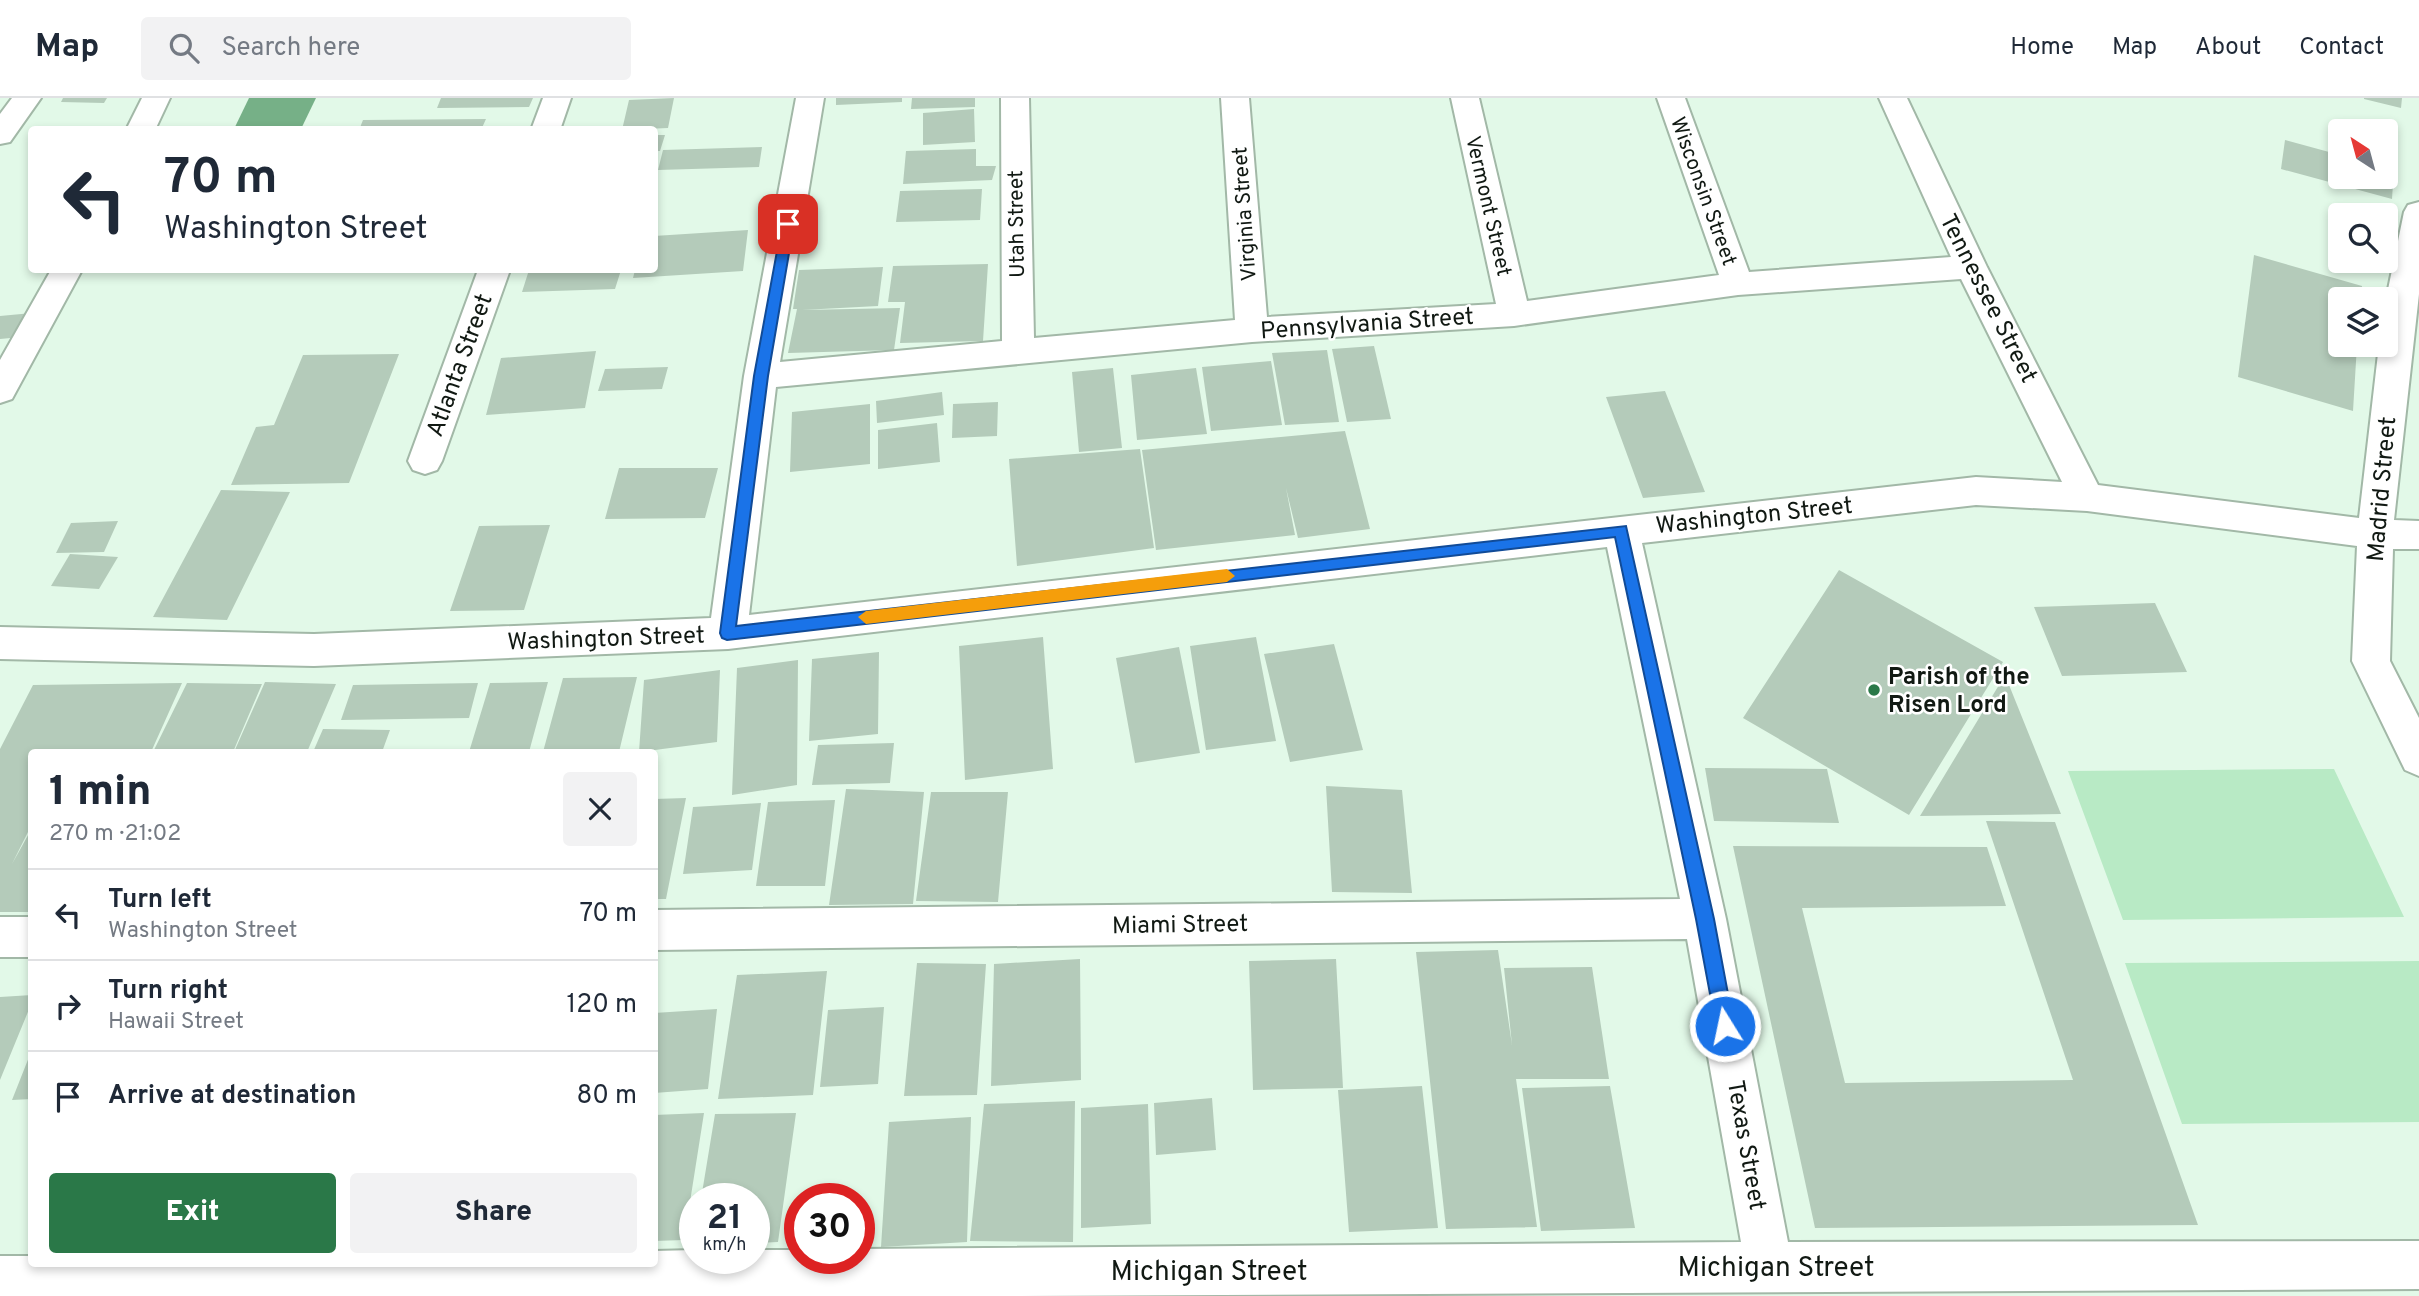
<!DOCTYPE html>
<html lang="en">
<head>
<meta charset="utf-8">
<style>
	:root { --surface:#fff; --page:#f2f2f3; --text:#1f2937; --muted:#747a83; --line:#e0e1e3; --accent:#2a7848 }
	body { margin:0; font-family:Overpass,sans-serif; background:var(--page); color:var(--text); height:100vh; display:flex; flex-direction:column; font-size:26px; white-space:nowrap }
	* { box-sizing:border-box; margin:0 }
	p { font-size:23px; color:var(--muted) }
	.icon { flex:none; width:38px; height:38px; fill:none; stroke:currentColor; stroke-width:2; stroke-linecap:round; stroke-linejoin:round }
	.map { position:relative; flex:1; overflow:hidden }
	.side { position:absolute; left:28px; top:651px; width:630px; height:518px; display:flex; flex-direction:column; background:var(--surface); border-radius:7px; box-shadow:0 4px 10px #0003 }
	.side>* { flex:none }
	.banner { position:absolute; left:28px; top:28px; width:630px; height:147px; border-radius:7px; box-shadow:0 4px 10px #0003; background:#fff; color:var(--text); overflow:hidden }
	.needle { width:46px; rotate:324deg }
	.controls { position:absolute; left:2328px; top:21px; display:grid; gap:14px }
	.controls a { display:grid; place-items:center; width:70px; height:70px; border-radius:7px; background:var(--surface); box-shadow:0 4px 10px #0003; font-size:35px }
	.speed { position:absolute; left:679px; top:1085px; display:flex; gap:14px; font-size:35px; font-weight:700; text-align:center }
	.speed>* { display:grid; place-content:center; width:91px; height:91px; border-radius:50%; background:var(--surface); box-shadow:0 4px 10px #0003; line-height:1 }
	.speed small { font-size:18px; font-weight:400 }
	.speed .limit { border:10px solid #d22; background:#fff; color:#111 }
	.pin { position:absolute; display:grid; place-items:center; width:60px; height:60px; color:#fff; margin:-30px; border-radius:14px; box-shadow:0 4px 10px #0006 }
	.me { position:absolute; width:77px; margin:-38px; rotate:350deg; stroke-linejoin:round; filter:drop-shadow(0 0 5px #0008) }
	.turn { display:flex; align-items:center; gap:24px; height:147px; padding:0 21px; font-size:32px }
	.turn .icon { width:91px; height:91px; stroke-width:2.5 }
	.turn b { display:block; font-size:49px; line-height:60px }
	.round { display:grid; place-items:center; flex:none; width:74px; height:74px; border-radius:7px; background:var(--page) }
	.head { display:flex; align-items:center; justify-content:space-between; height:119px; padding:0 21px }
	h1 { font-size:42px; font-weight:800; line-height:52px }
	.primary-button { display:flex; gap:14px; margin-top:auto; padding:14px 21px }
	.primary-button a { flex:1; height:80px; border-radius:7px; background:var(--accent); color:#fff; font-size:28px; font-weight:800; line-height:80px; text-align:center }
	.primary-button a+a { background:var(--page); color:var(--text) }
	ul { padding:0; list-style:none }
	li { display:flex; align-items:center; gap:21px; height:91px; padding:0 21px; border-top:2px solid var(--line) }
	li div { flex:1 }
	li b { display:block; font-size:26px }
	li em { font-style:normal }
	header { display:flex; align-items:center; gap:42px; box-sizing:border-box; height:98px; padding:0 35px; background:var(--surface); border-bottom:2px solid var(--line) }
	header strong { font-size:33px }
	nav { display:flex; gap:38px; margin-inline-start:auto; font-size:24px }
	.search { width:490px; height:63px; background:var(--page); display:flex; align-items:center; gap:18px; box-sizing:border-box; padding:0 24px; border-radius:7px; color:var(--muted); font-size:26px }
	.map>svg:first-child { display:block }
	.green { fill:#b8eac5 }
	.water { fill:#76b087 }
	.building { fill:#b4cbba }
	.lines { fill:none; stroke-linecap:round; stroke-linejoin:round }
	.minor-casing { stroke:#a2b8a7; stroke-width:4 }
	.minor { fill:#fff; fill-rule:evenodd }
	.route { fill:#1a73e8; stroke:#114b97; stroke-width:2 }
	.slow { fill:#f59e0b }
	.poi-dot { fill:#2a7848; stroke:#fff; stroke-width:2.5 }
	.labels { text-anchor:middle; stroke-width:5; stroke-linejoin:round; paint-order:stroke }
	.far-street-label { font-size:21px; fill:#111913; stroke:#fff }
	.street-label { font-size:24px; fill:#111913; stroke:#fff }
	.poi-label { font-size:24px; font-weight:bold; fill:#111913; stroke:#fff; text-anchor:start }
	.near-street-label { font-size:28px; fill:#111913; stroke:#fff }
</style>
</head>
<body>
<header>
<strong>Map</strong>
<div class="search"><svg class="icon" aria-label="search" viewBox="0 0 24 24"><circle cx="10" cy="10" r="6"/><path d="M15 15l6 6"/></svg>Search here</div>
<nav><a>Home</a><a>Map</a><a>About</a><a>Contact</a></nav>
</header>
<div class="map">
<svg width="2419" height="1198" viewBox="0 0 2419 1198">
	<rect width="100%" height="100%" fill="#e2f9e8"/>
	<path class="green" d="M2334 671 2404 819 2123 822 2068 673Z
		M2419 863V1024L2182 1026 2125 865Z"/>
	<path class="water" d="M249 0H316L301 31H234Z"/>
	<path class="building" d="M63 0H107L104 5 61 4Z
		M441 0H533L529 9 437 10Z
		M674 0 668 30 622 32 629 2Z
		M836 0H902V4L836 7Z
		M912 0H975V9L911 11Z
		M2364 0H2402L2401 10 2364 1Z
		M974 11 975 44 923 47V15Z
		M486 21 481 32H359L363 22Z
		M654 37H665L660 53H654Z
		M2285 42 2340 57V79H2385V69L2394 71 2392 101 2281 71Z
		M762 49 759 69 658 72 663 52Z
		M976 51V68H996L992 82 903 86 906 53Z
		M982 91 980 122 896 124 900 93Z
		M748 132 743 173 633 180 635 172H654V138Z
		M2254 157 2362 188 2361 201H2340V247H2357L2353 313 2238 279Z
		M988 166 983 243 900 245 905 204H888L893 168Z
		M883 169 878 208 802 212 900 210 894 252 788 255 797 211H793L799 172Z
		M529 172H621L615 191 522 194Z
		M32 215 21 239 0 241V218Z
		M1374 248 1391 321 1347 324 1332 251Z
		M1327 252 1339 324 1285 327 1272 255Z
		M596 253 585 310 486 317 501 260Z
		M399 256 349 385 231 387 256 329 274 327 303 257Z
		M1271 263 1282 327 1211 333 1202 269Z
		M668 269 662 291 598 293 605 271Z
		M1113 270 1122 350 1079 354 1072 274Z
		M1196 270 1207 336 1137 342 1131 277Z
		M1665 293 1705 394 1643 400 1606 299Z
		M942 294 944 317 877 325 876 303Z
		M998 304 997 338 952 340 953 306Z
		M870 306V366L790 374 792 314Z
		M937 325 940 364 878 371V332Z
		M1345 333 1370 431 1298 440 1286 390 1295 437 1156 452 1142 352Z
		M1140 351 1154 450 1017 468 1009 361Z
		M619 370H718L705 420 605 421Z
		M221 392 290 394 227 522 153 519Z
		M118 423 104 454 56 455 71 425Z
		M550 427 524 512 450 513 479 428Z
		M70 456 118 459 99 491 51 488Z
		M1839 472 2003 564 1909 717 1743 620Z
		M2155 505 2187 574 2062 578 2034 509Z
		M1043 539 1053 671 965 682 959 548Z
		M1256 539 1276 643 1206 652 1190 548Z
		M1334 546 1363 652 1290 664 1264 556Z
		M1179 549 1200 655 1135 665 1116 560Z
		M879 554 878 636 809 643 812 561Z
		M798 562 797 687 732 697 737 570Z
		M720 572 717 644 639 654 644 582Z
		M2005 577 2061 716 1920 718Z
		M637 579 619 654H543L563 580Z
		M265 584 336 586 307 654H234Z
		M548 584 529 654H469L490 585Z
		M182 585 151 654H32V726L12 766 32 730V814H0V651L33 587Z
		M187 585 262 586 233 654H153Z
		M478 585 469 620 341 622 353 587Z
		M323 631 390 632 382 654H313Z
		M894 645 890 685 812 687 818 647Z
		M1705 670 1827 671 1839 725 1714 723Z
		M1326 688 1402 692 1412 795 1332 794Z
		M846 691 924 694 913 806 829 807Z
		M931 694H1008L998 804 916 803Z
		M686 700 666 801H654V701Z
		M835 702 825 788H756L768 704Z
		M761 705 752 772 683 776 693 709Z
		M1986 723 2055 724 2198 1127 1815 1130 1733 748 1987 749 2006 808 1802 810 1845 985 2073 982Z
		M1498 852 1512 947 1504 870 1592 869 1609 981H1489H1516L1537 1129 1446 1131 1416 854Z
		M1080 861 1081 982 991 988 994 866Z
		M1336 861 1343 990 1253 992 1249 863Z
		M917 865 986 866 977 997 904 998Z
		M827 873 813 997 718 1001 737 877Z
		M32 897V904L0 982V899Z
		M884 909 878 986 820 989 828 912Z
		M717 911 708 991 654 995V915Z
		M31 954 32 1001 12 1002Z
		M1422 988 1438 1130 1349 1134 1338 992Z
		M1610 988 1635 1130 1541 1133 1522 990Z
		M1212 1000 1216 1052 1156 1057 1154 1005Z
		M1075 1003 1073 1144 970 1143 984 1006Z
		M1148 1006 1151 1126 1081 1130V1010Z
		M704 1015 684 1142 654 1143V1017Z
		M796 1015 778 1144 754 1145V1101H701L715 1016Z
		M971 1019 967 1144 881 1149 889 1024Z"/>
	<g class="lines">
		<g class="minor-casing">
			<path id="minor" d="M12 0H41L10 44 0 46V16Z
				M142 0H170L155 32H126Z
				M543 0H571L560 32H531Z
				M796 0H824L780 264 1002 243 1001 0H1029L1034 240 1235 222 1221 0H1249L1267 219 1496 206 1451 0H1479L1527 203 1719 177 1657 0H1685L1749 174 1951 159 1879 0H1907L1987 169 2098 387 2359 420 2379 247H2385V206L2404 114 2408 107 2419 104V196L2394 422 2419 423V451H2393L2390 563 2419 620V678L2405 672 2352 563 2357 448 2087 413 1976 407 1642 445 1726 821 1788 1144 2419 1143V1191L1021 1198H0V1158H32V1166H654V1153L695 1152V1160H754V1152H800V1160H859V1151L1741 1144 1687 841 654 852V812L1680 801 1607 449 728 551 314 568 0 561V529L314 536 711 520 744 278ZM1961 181 2062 384 1976 379 749 517 776 289 1252 244 1514 228 1738 197Z
				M51 172H82L12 301 0 305V262Z
				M478 172H510L442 363 437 372 425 376 413 372 408 363Z
				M0 819H32V859H0Z"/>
		</g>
		<use href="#minor" class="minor"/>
	</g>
	<path class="route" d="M788 122 794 126 768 278 736 528 1626 428 1714 821 1734 928 1731 934 1725 937 1718 934 1716 928 1696 821 1615 439 727 542 722 540 720 535 754 278 782 126Z"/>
	<path class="slow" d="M1227 471 1235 478 1227 484 866 526 858 519 866 513Z"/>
	<circle class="poi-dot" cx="1874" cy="592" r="7"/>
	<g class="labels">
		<g class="far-street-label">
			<text transform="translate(1704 93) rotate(70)" y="7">Wisconsin Street</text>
			<text transform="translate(1489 108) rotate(77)" y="7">Vermont Street</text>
			<text transform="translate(1244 116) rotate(-94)" y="7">Virginia Street</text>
			<text transform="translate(1016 126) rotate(-91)" y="7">Utah Street</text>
		</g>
		<g class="street-label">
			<text transform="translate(1989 200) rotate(63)" y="8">Tennessee Street</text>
			<text transform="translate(1367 225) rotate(-4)" y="8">Pennsylvania Street</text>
			<text transform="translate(459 267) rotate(-70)" y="8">Atlanta Street</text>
			<text transform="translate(2381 391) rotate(-85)" y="8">Madrid Street</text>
			<text transform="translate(1754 417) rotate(-6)" y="8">Washington Street</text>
			<text transform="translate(606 540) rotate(-2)" y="8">Washington Street</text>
			<text transform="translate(1180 826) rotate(-1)" y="8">Miami Street</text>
			<text transform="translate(1747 1047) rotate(80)" y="8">Texas Street</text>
		</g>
		<g class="poi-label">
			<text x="1888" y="586">Parish of the<tspan x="1888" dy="28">Risen Lord</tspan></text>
		</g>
		<g class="near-street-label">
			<text x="1776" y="1178">Michigan Street</text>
			<text x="1209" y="1182">Michigan Street</text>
		</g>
	</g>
</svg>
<div class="controls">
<a><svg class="needle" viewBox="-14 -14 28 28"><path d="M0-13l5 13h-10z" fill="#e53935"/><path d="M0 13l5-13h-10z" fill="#747a83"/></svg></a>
<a><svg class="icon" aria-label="search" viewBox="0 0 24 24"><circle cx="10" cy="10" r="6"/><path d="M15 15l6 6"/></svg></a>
<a><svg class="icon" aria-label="layers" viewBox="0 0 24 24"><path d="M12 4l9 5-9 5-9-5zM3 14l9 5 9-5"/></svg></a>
</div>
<div class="speed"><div>21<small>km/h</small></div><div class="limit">30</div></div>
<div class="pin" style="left:788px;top:126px;background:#d93025"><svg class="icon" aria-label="arrive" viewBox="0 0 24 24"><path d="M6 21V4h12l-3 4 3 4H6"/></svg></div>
<svg class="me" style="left:1725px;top:928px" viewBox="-20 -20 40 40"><circle r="17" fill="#1a73e8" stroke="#fff" stroke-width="3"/><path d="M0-11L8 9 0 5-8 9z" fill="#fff"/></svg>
<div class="banner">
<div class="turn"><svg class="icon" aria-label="left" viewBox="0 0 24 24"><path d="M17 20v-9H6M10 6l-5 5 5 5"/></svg><div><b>70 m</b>Washington Street</div></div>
</div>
<section class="side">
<div class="head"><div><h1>1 min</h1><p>270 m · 21:02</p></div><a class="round"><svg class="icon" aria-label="close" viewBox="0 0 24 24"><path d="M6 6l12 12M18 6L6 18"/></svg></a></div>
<ul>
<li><svg class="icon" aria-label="left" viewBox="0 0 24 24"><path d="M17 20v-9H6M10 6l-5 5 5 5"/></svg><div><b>Turn left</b><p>Washington Street</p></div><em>70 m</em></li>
<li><svg class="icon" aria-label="right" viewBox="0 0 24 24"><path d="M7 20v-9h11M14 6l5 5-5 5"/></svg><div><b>Turn right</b><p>Hawaii Street</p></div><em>120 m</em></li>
<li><svg class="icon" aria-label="arrive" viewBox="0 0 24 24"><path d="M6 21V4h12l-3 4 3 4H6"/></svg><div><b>Arrive at destination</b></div><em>80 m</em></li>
</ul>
<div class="primary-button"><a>Exit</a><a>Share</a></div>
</section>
</div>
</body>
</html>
